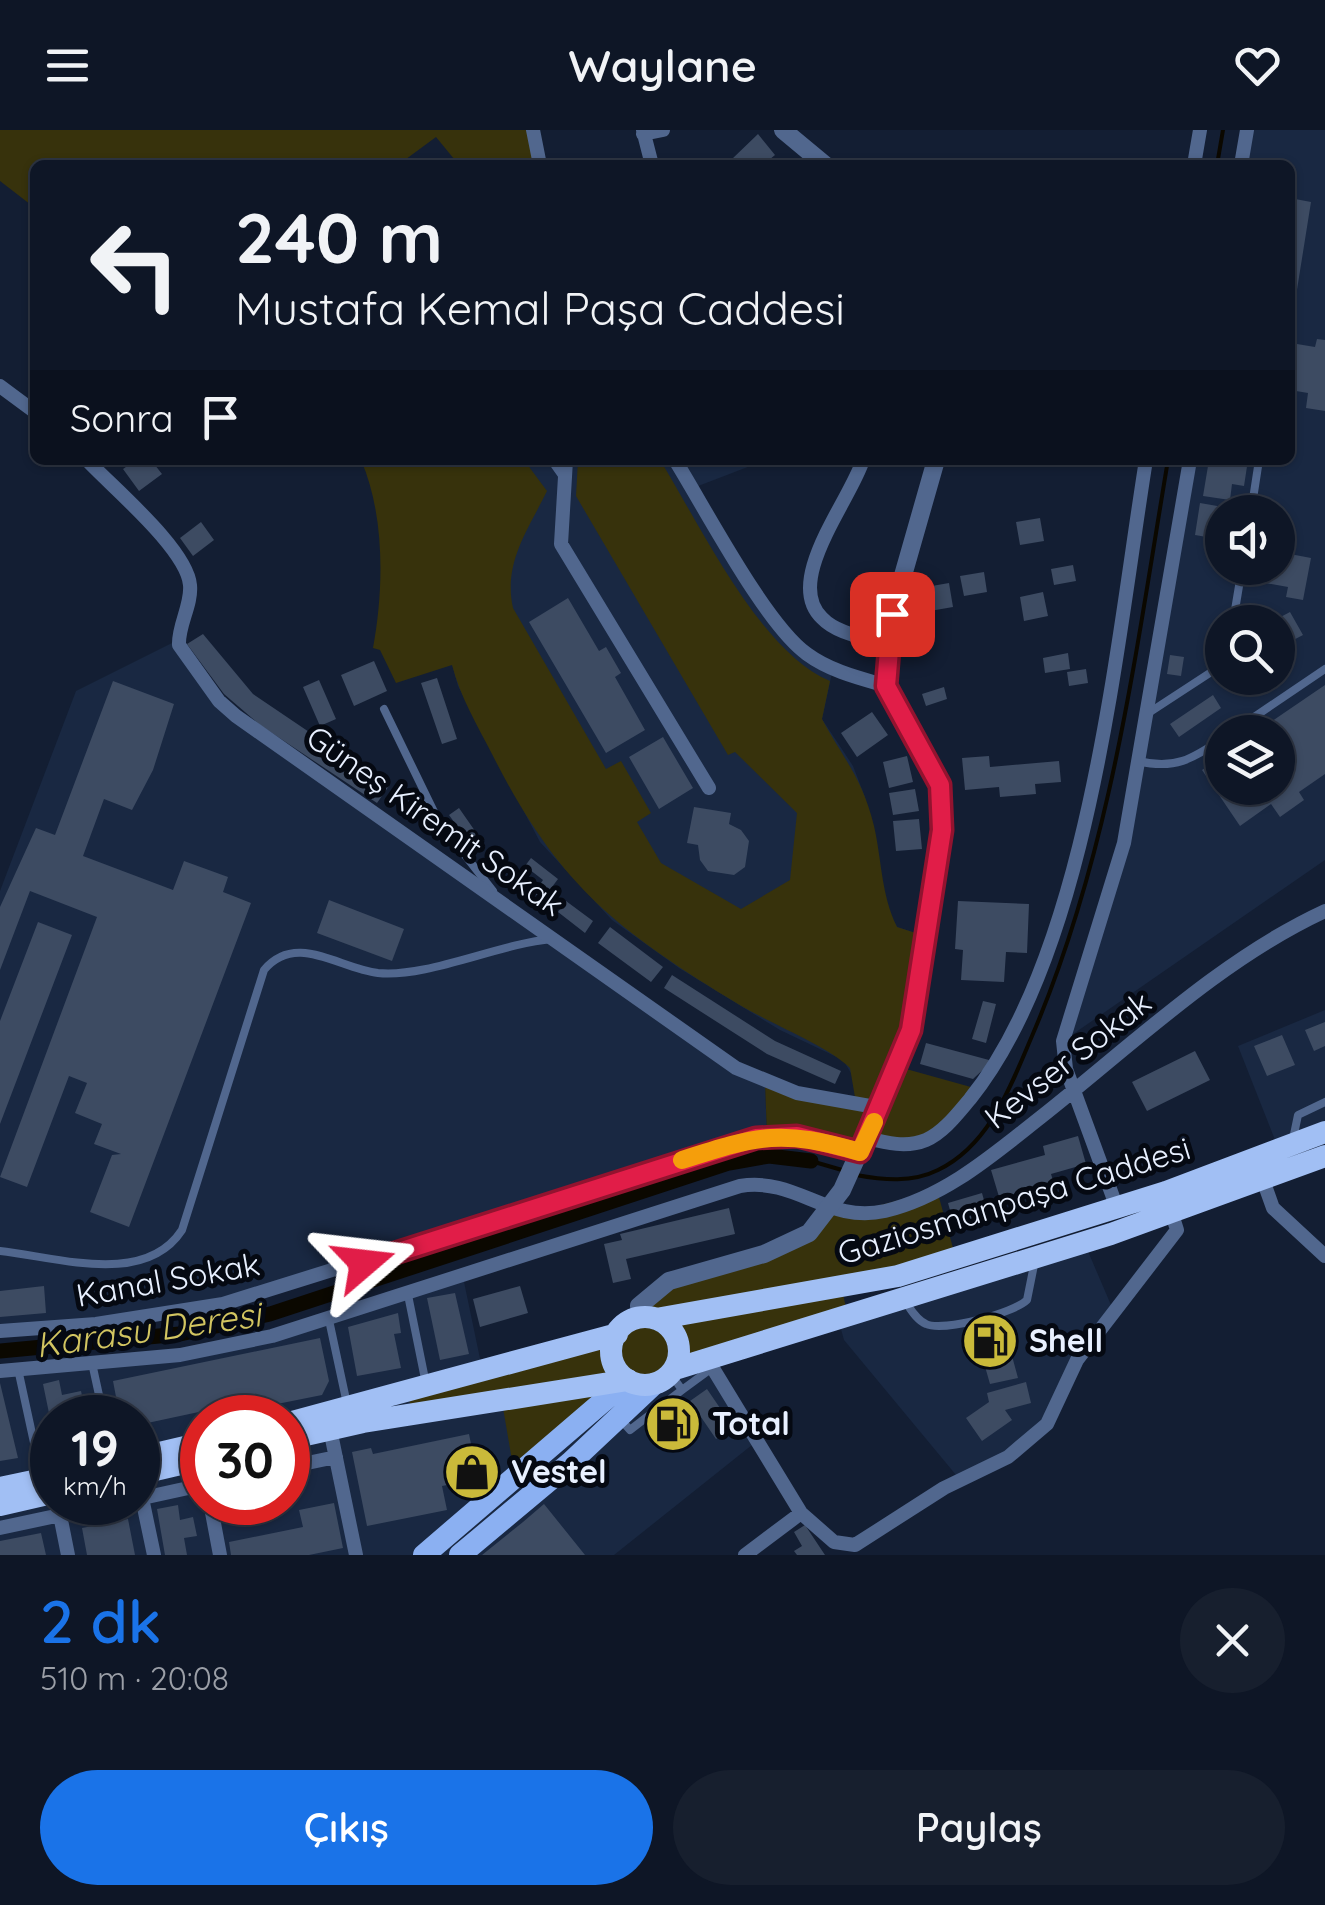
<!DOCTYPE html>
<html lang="tr">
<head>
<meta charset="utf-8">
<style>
	:root { --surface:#0e1626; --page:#171f2e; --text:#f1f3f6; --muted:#9b9fa7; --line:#2e3543; --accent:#1a73e8 }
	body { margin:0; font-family:Quicksand,sans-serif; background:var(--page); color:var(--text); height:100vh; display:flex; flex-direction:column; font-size:38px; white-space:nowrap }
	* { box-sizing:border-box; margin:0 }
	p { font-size:32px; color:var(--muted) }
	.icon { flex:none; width:55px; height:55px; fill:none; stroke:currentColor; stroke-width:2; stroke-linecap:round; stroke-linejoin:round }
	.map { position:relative; height:1425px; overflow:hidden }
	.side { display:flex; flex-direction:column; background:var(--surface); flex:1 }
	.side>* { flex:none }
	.guide { position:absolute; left:30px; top:30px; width:1265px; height:305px; border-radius:15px; box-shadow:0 2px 8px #0004,0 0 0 2px var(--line); background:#0e1626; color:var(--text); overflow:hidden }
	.controls { position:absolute; left:1205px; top:365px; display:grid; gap:20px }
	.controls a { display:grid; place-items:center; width:90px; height:90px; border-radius:50%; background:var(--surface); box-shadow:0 2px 8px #0004,0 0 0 2px var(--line); font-size:50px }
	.speed { position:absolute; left:30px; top:1265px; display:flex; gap:20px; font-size:50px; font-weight:700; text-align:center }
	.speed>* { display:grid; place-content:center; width:130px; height:130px; border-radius:50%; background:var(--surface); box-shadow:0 2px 8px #0004,0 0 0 2px var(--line); line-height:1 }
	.speed small { font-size:25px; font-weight:400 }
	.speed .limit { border:15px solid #d22; background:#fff; color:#111 }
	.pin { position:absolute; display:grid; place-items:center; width:85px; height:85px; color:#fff; margin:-42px; border-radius:20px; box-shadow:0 5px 15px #0006 }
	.me { position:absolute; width:110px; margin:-55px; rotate:73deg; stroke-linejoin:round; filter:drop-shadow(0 0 8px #0008) }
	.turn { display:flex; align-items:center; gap:35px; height:210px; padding:0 40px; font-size:45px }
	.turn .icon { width:130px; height:130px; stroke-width:2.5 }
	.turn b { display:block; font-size:70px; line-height:85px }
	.then { display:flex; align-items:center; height:95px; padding:0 40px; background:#0003; gap:20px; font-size:38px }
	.round { display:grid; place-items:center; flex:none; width:105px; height:105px; border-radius:52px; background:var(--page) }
	.summary { display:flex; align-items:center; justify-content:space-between; height:170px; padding:0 40px }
	h1 { font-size:60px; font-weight:600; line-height:75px; color:var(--accent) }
	.button { display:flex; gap:20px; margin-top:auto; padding:20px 40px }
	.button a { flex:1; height:115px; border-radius:60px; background:var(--accent); color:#fff; font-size:40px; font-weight:600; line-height:115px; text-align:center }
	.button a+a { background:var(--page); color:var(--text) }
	header { display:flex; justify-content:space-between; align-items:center; height:130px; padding:0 40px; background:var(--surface); font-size:45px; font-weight:600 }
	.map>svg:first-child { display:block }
	.built { fill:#192842; fill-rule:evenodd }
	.green { fill:#37320c }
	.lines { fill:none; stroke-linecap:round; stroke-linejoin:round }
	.stream { stroke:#0b0800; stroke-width:4 }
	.canal { stroke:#0b0800; stroke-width:15 }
	.building { fill:#3d4b62 }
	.service { stroke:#51678e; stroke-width:8 }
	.minor { stroke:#51678e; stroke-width:14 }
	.tertiary { stroke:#51678e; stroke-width:18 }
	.primary { stroke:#8bb0f2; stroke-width:22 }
	.trunk { stroke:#a1bff4; stroke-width:22 }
	.route-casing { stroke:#92132f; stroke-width:25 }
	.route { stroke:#e11d48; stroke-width:18 }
	.slow { stroke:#f59e0b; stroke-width:18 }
	.labels { text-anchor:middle; stroke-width:10; stroke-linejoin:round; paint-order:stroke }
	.street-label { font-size:32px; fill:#e8f0ff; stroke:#050912 }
	.poi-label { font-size:32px; font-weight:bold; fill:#e8f0ff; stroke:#050912; text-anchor:start }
	.water-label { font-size:35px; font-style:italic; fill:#d2c561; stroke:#050912 }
</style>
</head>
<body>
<header><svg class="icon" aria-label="menu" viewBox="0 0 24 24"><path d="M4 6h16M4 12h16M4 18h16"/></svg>Waylane<svg class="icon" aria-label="heart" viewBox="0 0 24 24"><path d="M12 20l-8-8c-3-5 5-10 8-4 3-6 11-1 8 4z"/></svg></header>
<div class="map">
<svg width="1325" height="1425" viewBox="0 0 1325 1425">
	<rect width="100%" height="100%" fill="#131e33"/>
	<path class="built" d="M1247 0H1325V730L1063 911 1124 713 1190 330H1290V35H1241ZM1222 382H1278V438H1222ZM1222 492H1278V548H1222ZM1222 602H1278V658H1222Z
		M421 330H766L693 358 771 484 833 538 822 589 853 636 865 667 885 774 897 797 928 807 856 974 854 948 843 930 780 900 679 838 612 790 540 712 458 556 449 523Z
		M178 510 219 571 765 952 767 1006 223 1174 0 1201V761L76 561Z
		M1325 880V1002L1279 1020 1238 916Z
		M1084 1112 1114 1182 1047 1294 961 1351 844 1210 837 1185Z
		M463 1147 483 1243 671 1244 706 1227 757 1311 614 1425H0V1241L180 1225ZM52 1288H138V1372H52ZM202 1288H288V1372H202Z"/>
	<path class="green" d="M0 0H533L540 35H459L436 7 398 35H35V78L0 51Z
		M361 330H524L547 361C528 400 503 433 513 478L606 639 621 631 651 683 637 692 661 733 741 779 790 750 797 683 735 622 728 625 576 366 578 330H660C701 396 759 521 830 551L822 589C844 630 862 647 874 696 882 731 881 764 897 797L928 807 899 937 978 959 926 1010 867 1008 860 1022 767 1006 765 952 856 973 850 938C830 917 767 892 738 874 616 800 558 755 492 624 477 595 460 566 452 535L396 553 380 520 373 518C384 459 385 385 361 330Z
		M937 1060 956 1129 842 1160 847 1182 671 1244 660 1252 641 1255 515 1348 502 1272 412 1284 408 1263 621 1198 669 1151 764 1124 830 1080 847 1084Z"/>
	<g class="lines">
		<path class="stream" d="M1217 35 1223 0
			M811 1031 842 1040
			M856 1045C883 1050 912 1053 938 1040 990 1015 1011 955 1032 906 1111 722 1135 526 1168 330"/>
		<path class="canal" d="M0 1221 180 1204 270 1184 729 1033 769 1026 811 1031"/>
	</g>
	<path class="building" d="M758 4 775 25 763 35H737L732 29Z
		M1290 68 1311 72 1292 191H1290Z
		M1317 209 1325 210V281L1306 278 1308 263 1290 260 1291 213 1315 217Z
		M136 330H151L162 344 139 361 123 339Z
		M1209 330H1248L1244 356 1232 354 1230 370 1203 366Z
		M1200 373 1223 377 1218 409 1195 405Z
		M1040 388 1044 411 1020 415 1016 392Z
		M201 392 214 410 193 426 180 408Z
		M1278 414 1291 417 1290 424 1311 428 1303 470 1286 467 1288 457 1265 453 1266 444 1259 443 1260 438H1278Z
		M1073 435 1076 451 1054 455 1051 439Z
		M984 442 987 462 964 466 960 446Z
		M949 453 953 477 930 481 926 457Z
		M1043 462 1048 486 1024 491 1020 467Z
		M568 468 599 521 606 517 621 543 615 547 645 600 606 623 529 492Z
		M1290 482 1303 505 1278 518V492H1271Z
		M203 504 253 564 389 656 377 673 260 595 224 564 187 514Z
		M1068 523 1070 539 1045 543 1043 528Z
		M1170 525 1184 527 1181 546 1167 544Z
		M374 531 387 561 354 576 341 545Z
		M1086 539 1088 553 1069 556 1067 542Z
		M437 548 457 609 442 614 421 553Z
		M319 550 336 589 320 596 303 557Z
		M113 551 174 574 153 640 132 680 104 669 83 726 173 760 184 731 228 747 223 762 251 773 129 1097 90 1082 112 1025 121 1024 94 1014 102 994 75 983 87 953 69 946 27 1057 0 1047 97 787 30 761 0 840V777L36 698 55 705Z
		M1325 555V644L1299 662 1304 670 1280 687 1271 674 1240 696 1202 640 1222 626V658H1278V602H1256Z
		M944 557 947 569 926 576 922 564Z
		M1213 565 1221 578 1179 607 1170 594Z
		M872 582 888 605 857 627 841 603Z
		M663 607 693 658 659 679 629 627Z
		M907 626 913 652 889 658 883 632Z
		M989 626 990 637 1059 631 1061 652 1035 654 1036 664 1000 667 999 657 965 660 962 628Z
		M915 659 919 681 893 685 889 663Z
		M694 677 731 683 729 694 741 700 749 711 745 737 734 745 708 741 700 730 698 715 687 713Z
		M459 678 482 711 472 717 449 685Z
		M919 689 922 719 896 721 893 691Z
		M531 728 558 749 543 769 534 763 543 750 525 736Z
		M329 770 404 799 392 831 317 803Z
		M566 771 593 791 585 803 558 782Z
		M958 771 1029 774 1027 823 1006 822 1004 852 961 850 963 820 955 819Z
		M38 792 72 805 0 994V891Z
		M610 797 663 837 651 852 598 813Z
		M672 845 775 911 841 941 835 954 767 924 664 858Z
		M983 871 996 874 986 913 972 909Z
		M1325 892V916L1314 921 1305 900Z
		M1282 905 1295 935 1267 946 1254 916Z
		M926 913 989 930 988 935 973 949 920 934Z
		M1195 921 1210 950 1147 981 1132 952Z
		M1078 1006 1086 1034 1051 1044 1054 1054 1000 1070 991 1040 1045 1025 1043 1016Z
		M982 1063 990 1092 956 1102 948 1073Z
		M729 1078 735 1104 626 1129 631 1149 613 1153 604 1114 622 1110 620 1104Z
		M44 1156 46 1183 0 1187V1161Z
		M520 1156 528 1183 480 1197 473 1169Z
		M455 1163 469 1224 440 1230 427 1168Z
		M398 1183 401 1203 394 1204 401 1238 357 1246 348 1197Z
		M320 1208 329 1251 322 1265 262 1277 260 1269 138 1295V1288H120L113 1251Z
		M1012 1226 1018 1248 990 1254 984 1233Z
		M59 1250 62 1265 81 1261 87 1288H50L43 1254Z
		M1026 1252 1031 1273 1005 1280 1012 1290 982 1311 966 1288 989 1272 987 1263Z
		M0 1253 18 1328 0 1331Z
		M707 1259 733 1297 716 1309 690 1271Z
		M669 1280 688 1309 671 1321 651 1293Z
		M469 1304 478 1349 442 1356 447 1380 367 1396 352 1322 371 1318 373 1324Z
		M334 1373 343 1418 309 1425H231L229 1412 303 1397 299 1380Z
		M544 1374 585 1425H482L523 1392Z
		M178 1375 180 1390 193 1387 197 1406 184 1408 187 1425H165L157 1379Z
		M128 1389 135 1425H87L82 1398Z
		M805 1395 825 1425H797L794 1421 802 1416 794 1402Z
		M41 1403 46 1425H0V1411Z"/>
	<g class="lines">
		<path class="service" d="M551 330 563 347
			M1251 382 1259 330
			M1233 492 1242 438
			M384 579 439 692 493 761
			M1147 584 1222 535
			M1232 602 1325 539
			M1138 631C1175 640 1192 629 1222 609
			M1293 1009 1298 985 1325 972
			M0 1121C57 1127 145 1157 182 1100L264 840C296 802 338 838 378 843 427 848 498 814 552 809
			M408 1165 426 1254
			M904 1170C910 1178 916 1190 926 1194 943 1202 1014 1183 1027 1170L1035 1130
			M329 1190 347 1274
			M92 1233 104 1288
			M18 1239 41 1345
			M682 1260 712 1238
			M622 1291 630 1300 682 1260 671 1244"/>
		<path class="minor" d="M533 0 540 35
			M643 0 652 35
			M643 4 663 0
			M1194 35 1200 0
			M1241 35 1247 0
			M0 256 35 282
			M87 330C112 357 187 419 190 455 192 475 178 495 179 515L219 571 236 586 736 938 797 963 881 978
			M566 330 561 414 709 658
			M675 330C705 378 765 494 807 524 830 541 859 548 887 556
			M863 330C850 371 783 451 822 488 837 504 867 508 887 515
			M867 1008C886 1013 907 1018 926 1010 944 1002 958 983 970 969 1089 821 1116 516 1146 330
			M1263 1050 1273 1078 1325 1126
			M1117 1078 1066 939 1063 911 1124 713 1190 330
			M0 1201 96 1194 223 1174 755 1008 797 1006 860 1022
			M706 1227 801 1383 745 1425
			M0 1241 180 1225 272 1206 740 1056C798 1047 827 1094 885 1081 945 1067 994 1024 1041 987 1131 916 1221 829 1325 781
			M330 1299 356 1425
			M288 1337 336 1327
			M142 1368 154 1425
			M138 1369 202 1355
			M210 1372 220 1425
			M801 1383 834 1412 855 1415 944 1358 1008 1327 1047 1294 1077 1230 1177 1100 1172 1084
			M60 1385 68 1425
			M0 1398 121 1372"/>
		<path class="tertiary" d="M783 0 825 35
			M641 1188 639 1176 669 1151 764 1124 809 1103 842 1060 905 920 928 807 942 678 940 655 894 574 885 538 892 484 936 330"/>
		<path class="primary" d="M424 1425 628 1250
			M460 1425 570 1333 654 1254"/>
		<path class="trunk" d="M611 1221a34 34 0 1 1 68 0a34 34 0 1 1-68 0Z
			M656 1189 898 1146 1166 1062 1325 1002
			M675 1239 1111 1104 1325 1026
			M288 1293 617 1204
			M288 1309 363 1292 628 1250
			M138 1328 202 1313
			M138 1344 202 1329
			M0 1358 52 1347
			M0 1375 52 1363"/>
	</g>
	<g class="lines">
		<g class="route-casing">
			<path id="route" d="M364 1133 756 1008 797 1006 860 1022 911 900 942 700 940 655 886 556 892 484"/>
		</g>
		<use href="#route" class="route"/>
		<path class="slow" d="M682 1030C759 1005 782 999 860 1022L874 992"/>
	</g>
	<defs>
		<g id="fuel-disc" transform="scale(2.875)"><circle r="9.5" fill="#caba3a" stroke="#050912"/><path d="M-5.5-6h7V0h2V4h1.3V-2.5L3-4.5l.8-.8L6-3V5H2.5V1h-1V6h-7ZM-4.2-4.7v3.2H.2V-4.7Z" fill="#111"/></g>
		<g id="shop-disc" transform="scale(2.875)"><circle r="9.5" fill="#caba3a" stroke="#050912"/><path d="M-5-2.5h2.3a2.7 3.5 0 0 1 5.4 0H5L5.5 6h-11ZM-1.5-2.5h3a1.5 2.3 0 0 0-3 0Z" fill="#111"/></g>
	</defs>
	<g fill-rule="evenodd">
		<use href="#fuel-disc" x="990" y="1211"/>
		<use href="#fuel-disc" x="673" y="1294"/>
		<use href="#shop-disc" x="472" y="1342"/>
	</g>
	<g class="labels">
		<g class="street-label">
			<text transform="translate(435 691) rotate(35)" y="11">Güneş Kiremit Sokak</text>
			<text transform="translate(1068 930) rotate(-38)" y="11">Kevser Sokak</text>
			<text transform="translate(1014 1071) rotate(-17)" y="11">Gaziosmanpaşa Caddesi</text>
			<text transform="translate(168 1150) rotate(-10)" y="11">Kanal Sokak</text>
		</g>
		<g class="poi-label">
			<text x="1029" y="1222">Shell</text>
			<text x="712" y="1305">Total</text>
			<text x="511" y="1353">Vestel</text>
		</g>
		<g class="water-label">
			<text transform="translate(148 1200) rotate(-8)" y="12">Karasu Deresi</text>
		</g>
	</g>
</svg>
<div class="controls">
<a><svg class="icon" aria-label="sound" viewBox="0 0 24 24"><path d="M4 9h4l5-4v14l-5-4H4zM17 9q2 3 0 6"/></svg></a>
<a><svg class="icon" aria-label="search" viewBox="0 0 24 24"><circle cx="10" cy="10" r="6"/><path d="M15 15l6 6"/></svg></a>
<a><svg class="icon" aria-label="layers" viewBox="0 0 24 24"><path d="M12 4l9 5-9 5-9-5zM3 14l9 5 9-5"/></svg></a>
</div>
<div class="speed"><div>19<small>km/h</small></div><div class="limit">30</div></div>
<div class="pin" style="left:892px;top:484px;background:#d93025"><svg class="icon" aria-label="arrive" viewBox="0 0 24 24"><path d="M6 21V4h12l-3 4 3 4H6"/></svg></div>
<svg class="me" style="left:364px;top:1133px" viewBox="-20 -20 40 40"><path d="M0-17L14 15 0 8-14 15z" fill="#e11d48" stroke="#fff" stroke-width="4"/></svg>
<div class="guide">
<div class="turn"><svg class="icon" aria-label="left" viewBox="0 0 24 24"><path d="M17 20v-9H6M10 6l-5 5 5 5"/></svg><div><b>240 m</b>Mustafa Kemal Paşa Caddesi</div></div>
<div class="then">Sonra<svg class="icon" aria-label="arrive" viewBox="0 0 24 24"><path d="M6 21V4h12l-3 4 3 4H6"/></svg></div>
</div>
</div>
<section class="side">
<div class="summary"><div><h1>2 dk</h1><p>510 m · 20:08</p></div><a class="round"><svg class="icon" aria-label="close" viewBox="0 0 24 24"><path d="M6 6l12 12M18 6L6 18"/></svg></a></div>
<div class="button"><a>Çıkış</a><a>Paylaş</a></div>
</section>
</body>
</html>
